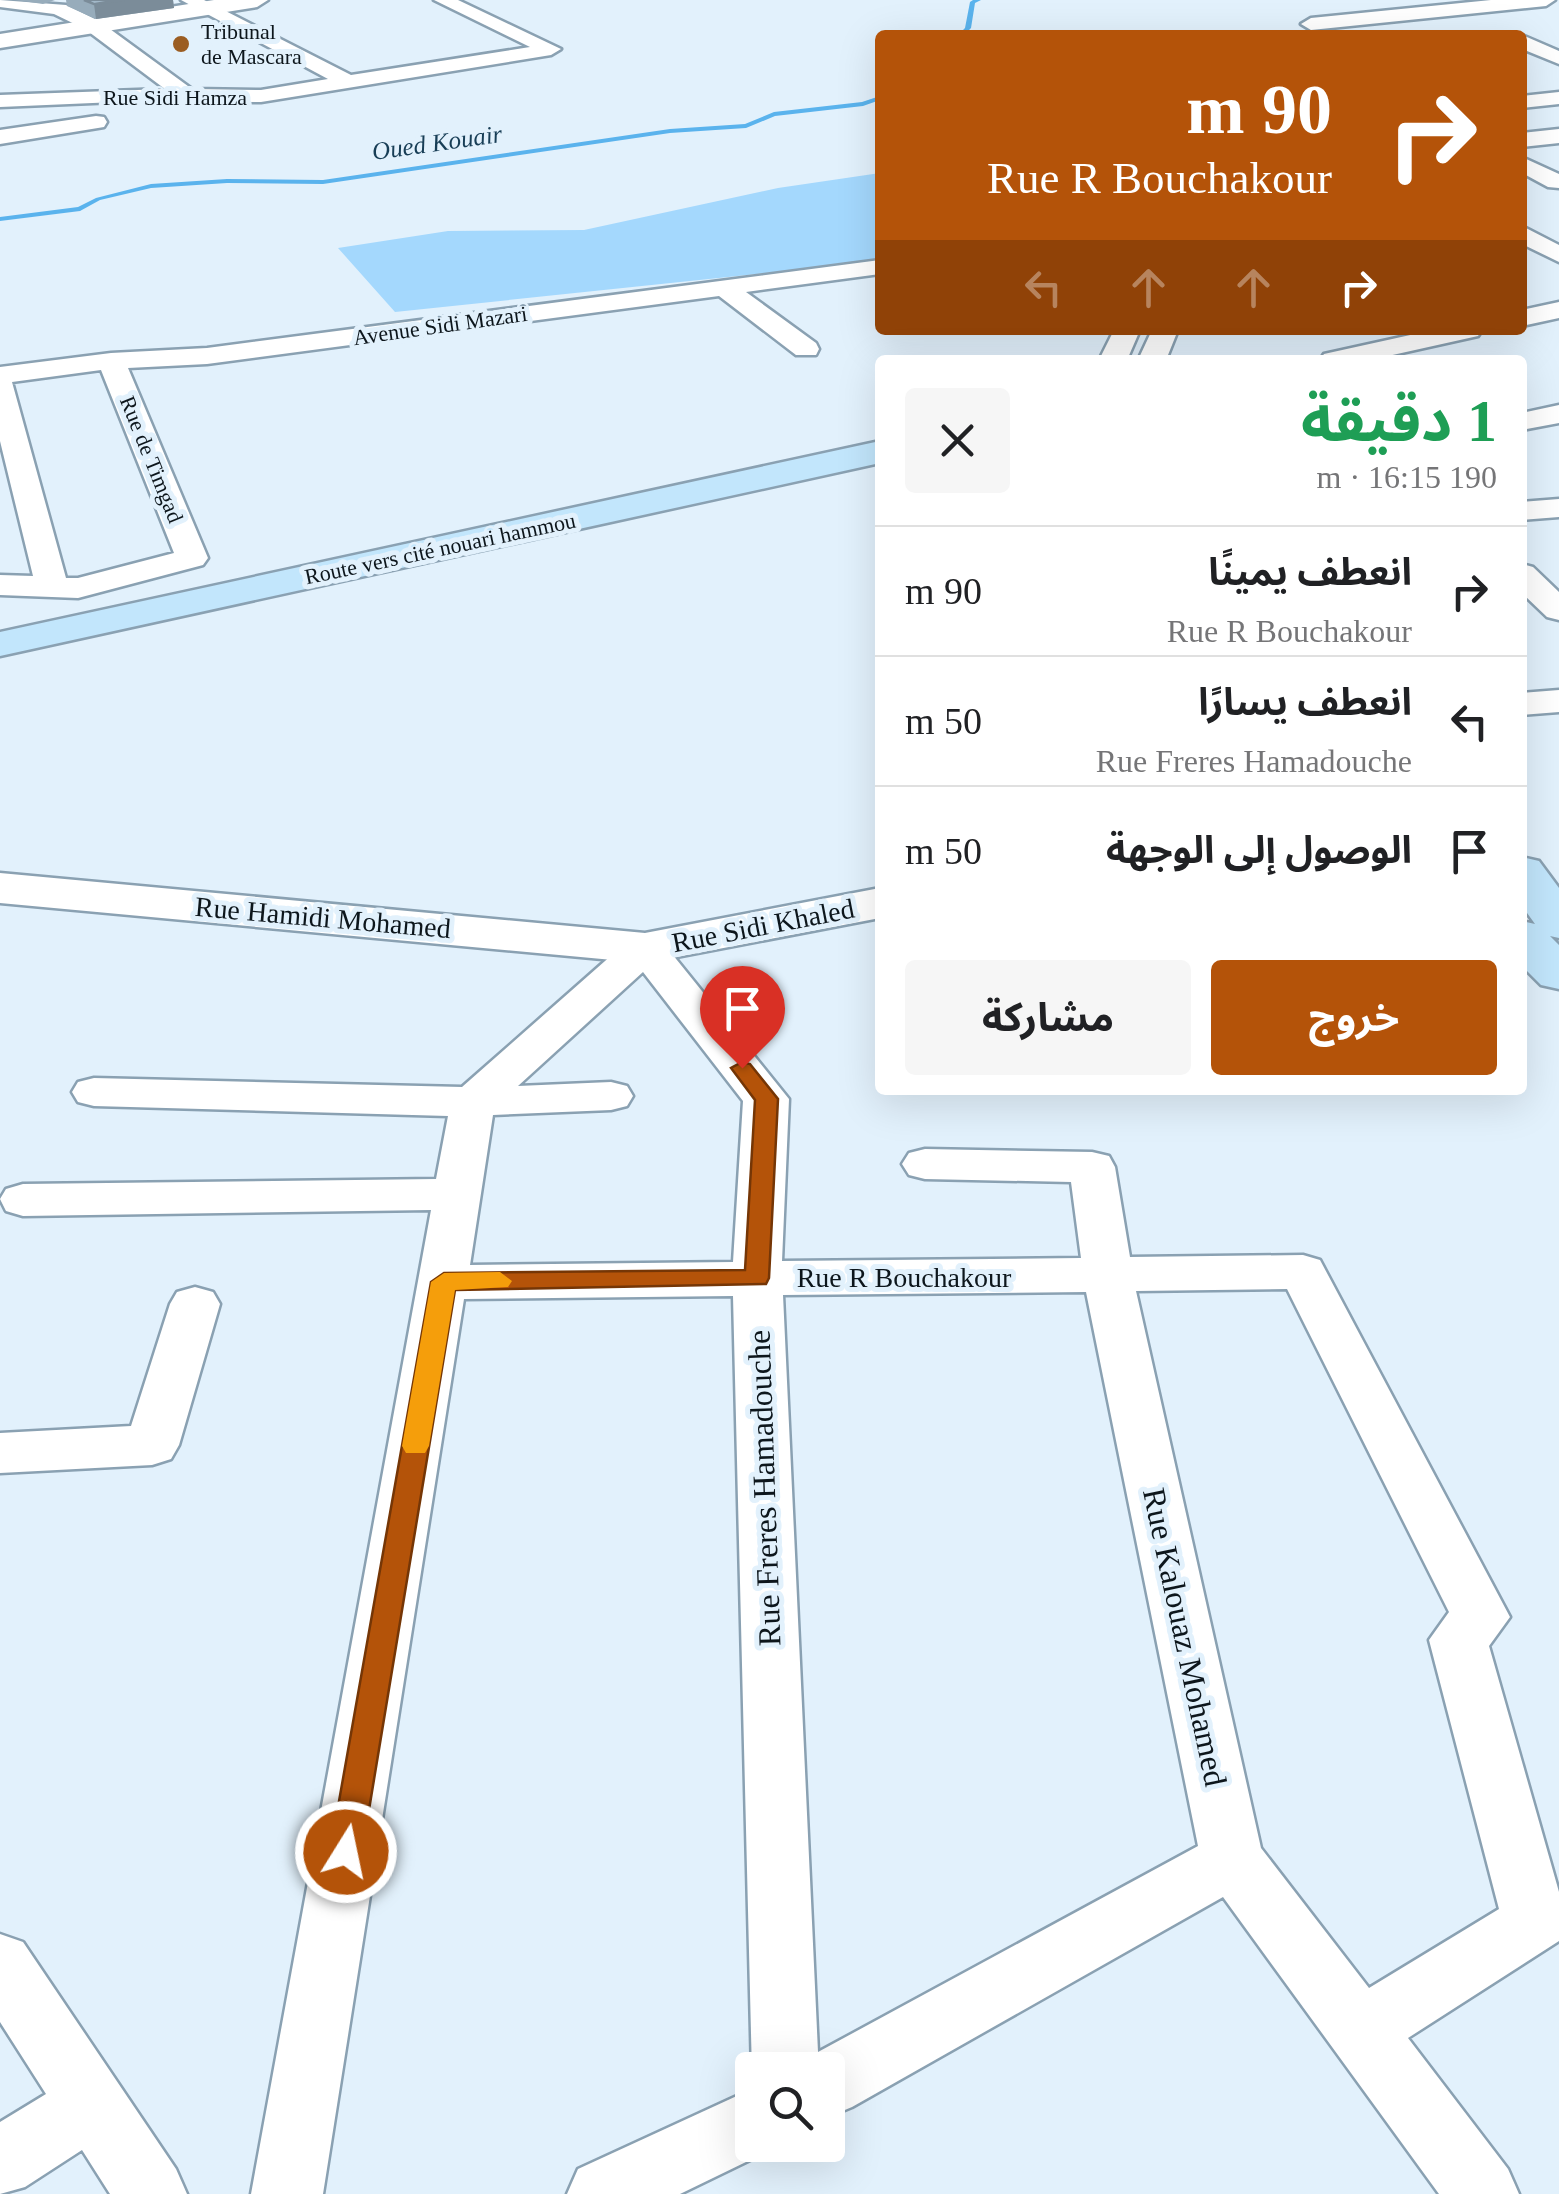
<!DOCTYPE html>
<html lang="ar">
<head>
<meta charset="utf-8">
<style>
	:root { --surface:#fff; --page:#f6f6f6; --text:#202124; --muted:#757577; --line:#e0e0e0; --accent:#b45309 }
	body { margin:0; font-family:"Times New Roman","Noto Sans Arabic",serif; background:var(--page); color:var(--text); direction:rtl; height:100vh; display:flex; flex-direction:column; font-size:38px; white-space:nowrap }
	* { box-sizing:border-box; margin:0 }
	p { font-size:32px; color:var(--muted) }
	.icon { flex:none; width:55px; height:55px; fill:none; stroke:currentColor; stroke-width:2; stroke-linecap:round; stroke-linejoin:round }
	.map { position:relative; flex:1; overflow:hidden; direction:ltr }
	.sheet { position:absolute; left:875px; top:355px; width:652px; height:740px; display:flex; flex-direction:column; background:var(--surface); border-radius:10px; box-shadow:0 10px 40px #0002; direction:rtl }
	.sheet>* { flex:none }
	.banner { position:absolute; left:875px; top:30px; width:652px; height:305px; border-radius:10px; box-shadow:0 10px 40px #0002; direction:rtl; background:#b45309; color:#fff; overflow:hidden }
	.controls { position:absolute; left:735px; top:2052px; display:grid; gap:20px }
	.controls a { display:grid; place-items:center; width:110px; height:110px; border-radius:10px; background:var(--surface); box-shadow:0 10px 40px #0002; font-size:50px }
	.pin { position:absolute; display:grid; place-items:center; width:85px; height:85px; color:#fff; margin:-102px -42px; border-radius:50% 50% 50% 0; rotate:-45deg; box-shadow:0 0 10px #0007 }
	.pin .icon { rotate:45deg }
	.me { position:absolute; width:110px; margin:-55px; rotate:10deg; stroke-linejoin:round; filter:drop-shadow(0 0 8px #0008) }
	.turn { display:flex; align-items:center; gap:35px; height:210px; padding:0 30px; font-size:45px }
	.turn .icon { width:130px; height:130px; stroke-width:2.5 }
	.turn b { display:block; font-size:70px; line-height:85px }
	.lanes { display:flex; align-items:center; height:95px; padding:0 30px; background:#0003; justify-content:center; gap:50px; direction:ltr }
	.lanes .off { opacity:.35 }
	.round { display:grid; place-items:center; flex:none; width:105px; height:105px; border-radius:10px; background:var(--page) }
	.headline { display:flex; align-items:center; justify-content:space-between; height:170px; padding:0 30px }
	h1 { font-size:60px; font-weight:700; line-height:75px; color:#1e9e55 }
	.primary-button { display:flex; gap:20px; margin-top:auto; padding:20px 30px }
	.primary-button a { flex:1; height:115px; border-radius:10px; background:var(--accent); color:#fff; font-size:40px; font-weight:700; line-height:115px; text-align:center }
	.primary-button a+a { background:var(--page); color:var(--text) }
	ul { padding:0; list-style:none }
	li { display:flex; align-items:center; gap:30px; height:130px; padding:0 30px; border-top:2px solid var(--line) }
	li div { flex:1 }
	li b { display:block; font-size:38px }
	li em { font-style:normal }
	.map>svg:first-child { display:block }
	.green { fill:#a4d8fd }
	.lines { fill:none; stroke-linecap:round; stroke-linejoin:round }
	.stream { fill:#5ab3ed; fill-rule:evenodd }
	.minor-casing { stroke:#8aa1b2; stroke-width:5 }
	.tertiary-casing { stroke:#8aa1b2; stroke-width:5 }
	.secondary-casing { stroke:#8aa1b2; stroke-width:5 }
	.minor { fill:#fff; fill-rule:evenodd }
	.tertiary { fill:#fff; fill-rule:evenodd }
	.secondary { fill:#c2e6fc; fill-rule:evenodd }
	.wall { fill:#97acbb }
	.shaded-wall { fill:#7b8c99 }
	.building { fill:#b0c8da; stroke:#7b8c99; stroke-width:2.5 }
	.route { fill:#b45309; stroke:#753606; stroke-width:2.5 }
	.slow { fill:#f59e0b }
	.poi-dot { fill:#9b5d22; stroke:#e2f1fc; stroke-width:4 }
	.labels { text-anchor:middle; stroke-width:10; stroke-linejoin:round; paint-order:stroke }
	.far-poi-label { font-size:22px; fill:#0d161c; stroke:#e2f1fc; text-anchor:start }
	.far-street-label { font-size:22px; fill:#0d161c; stroke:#e2f1fc }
	.far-water-label { font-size:25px; font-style:italic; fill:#183e56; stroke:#e2f1fc }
	.street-label { font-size:28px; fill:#0d161c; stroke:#e2f1fc }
	.near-street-label { font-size:32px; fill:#0d161c; stroke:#e2f1fc }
</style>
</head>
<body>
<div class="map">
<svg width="1559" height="2194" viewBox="0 0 1559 2194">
	<rect width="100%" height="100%" fill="#e2f1fc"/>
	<path class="green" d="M880 173V261L395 312 338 248 448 231 584 230 778 188Z"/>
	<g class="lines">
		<path class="stream" d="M973 0H981L975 3 971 28 964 35H958L965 28 970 2Z
			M880 96V100L863 106 775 116 746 128 670 133 323 184 227 183 151 188 100 200 80 211 0 221V217L78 207 96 198 151 184 227 179 323 180 670 129 745 124 774 112 862 102Z"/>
		<g class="minor-casing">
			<path id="minor" d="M0 0 66 5 99 21 192 89 261 90 328 79 181 0H204L351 75 530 47 434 0H458L561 49 551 55 261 102 139 101 0 107V95L165 89 85 29 54 14 0 7Z
				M1491 0H1555L1546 6 1311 30 1301 24 1311 18Z
				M1522 35 1559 51V64L1522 49Z
				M1559 92V104L1522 108V96Z
				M96 116 104 117 107 122 104 127 0 144V130Z
				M1559 129V143L1522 147V133Z
				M1522 157 1559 174V188L1548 187 1522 173Z
				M1522 226 1559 245V262L1522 244Z
				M880 260V274L746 292 816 343 819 349 816 355H796L719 296 207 364 128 368 208 558 203 565 78 598 0 595V575L33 576 0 441V367L111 353 207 348ZM101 370 174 553 78 578H66L12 382Z
				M1559 302V318L1522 326V310Z
				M1114 330H1140L1127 360H1099Z
				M1152 330H1178L1166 360H1138Z
				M1433 330H1482L1478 336 1370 360H1320L1324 354Z
				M1559 405V423L1522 430V413Z
				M1559 499V517L1522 520V502Z
				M1522 564 1533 567 1559 592V620L1547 617 1522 593Z
				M1559 690V712L1522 715V693Z
				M645 936 660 939 789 1099 782 1261 1081 1258 1071 1182 925 1179 909 1175 902 1164 909 1153 925 1149 1092 1152 1109 1156 1115 1167 1130 1257 1303 1255 1320 1260 1510 1617 1489 1646 1559 1892V1941L1408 2038 1508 2169 1519 2194H1439L1223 1897 852 2107 828 2117V2070H752V2074L733 1296 464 1299 323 2194H251L431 1210 23 1216 6 1211 0 1199 6 1189 23 1184 436 1179 448 1116 94 1106 78 1102 72 1092 78 1082 94 1078 462 1087 630 939ZM643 972 743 1101 733 1262 470 1265 493 1115 611 1110 627 1106 633 1096 627 1086 611 1082 518 1086ZM1287 1289 1449 1612 1429 1640 1499 1909 1369 1988 1261 1848 1136 1291ZM1086 1292 1198 1846 818 2052 783 1295Z
				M195 1287 213 1292 220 1304 179 1445 171 1459 152 1465 0 1473V1433L131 1426 170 1304 177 1292Z
				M0 1934 23 1942 176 2169 187 2194H110L82 2150 25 2187 0 2194V2122L46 2094 0 2022Z
				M752 2089V2145L777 2147 680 2194H567L578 2169Z"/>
		</g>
		<g class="tertiary-casing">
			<path id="tertiary" d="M214 0H268L257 7 0 48V34Z
				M0 873 645 933 880 888V918L645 963 0 903Z"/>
		</g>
		<g class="secondary-casing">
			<path id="secondary" d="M880 441V463L0 656V632Z
				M1522 857 1539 861 1559 888V938L1550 936 1559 945V989L1541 985 1522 966V921L1535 924 1522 906Z"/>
		</g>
		<use href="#minor" class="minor"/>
		<use href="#tertiary" class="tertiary"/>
		<use href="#secondary" class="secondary"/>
	</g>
	<path class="wall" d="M15 0H55L43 4Z
		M66 0H173L174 8 96 19 67 6Z"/>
	<path class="shaded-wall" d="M124 0H173L174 8 96 19 94 4Z"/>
	<path class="building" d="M84 0H124L94 4Z"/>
	<path class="route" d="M742 1062 750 1064 778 1099 769 1278 766 1284 455 1290 362 1852 357 1862 346 1866 334 1862 330 1852 431 1282 444 1273 745 1270 755 1100 731 1068Z"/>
	<path class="slow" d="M500 1272 512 1281 508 1287 455 1290 429 1446 425 1453H406L402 1446 431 1282 444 1273Z"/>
	<circle class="poi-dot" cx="181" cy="44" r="10"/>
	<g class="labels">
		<g class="far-poi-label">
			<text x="201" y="39">Tribunal<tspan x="201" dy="25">de Mascara</tspan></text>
		</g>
		<g class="far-street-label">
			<text x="175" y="105">Rue Sidi Hamza</text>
			<text transform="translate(440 325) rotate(-8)" y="8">Avenue Sidi Mazari</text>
			<text transform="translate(152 459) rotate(68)" y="8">Rue de Timgad</text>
			<text transform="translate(440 548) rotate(-12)" y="8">Route vers cité nouari hammou</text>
		</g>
		<g class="far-water-label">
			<text transform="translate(437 142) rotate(-8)" y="9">Oued Kouair</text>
		</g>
		<g class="street-label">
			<text transform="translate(323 917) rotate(5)" y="10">Rue Hamidi Mohamed</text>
			<text transform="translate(763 925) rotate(-11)" y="10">Rue Sidi Khaled</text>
			<text x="904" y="1287">Rue R Bouchakour</text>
		</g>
		<g class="near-street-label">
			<text transform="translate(764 1488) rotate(-92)" y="11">Rue Freres Hamadouche</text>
			<text transform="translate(1185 1637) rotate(78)" y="11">Rue Kalouaz Mohamed</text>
		</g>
	</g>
</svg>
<div class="controls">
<a><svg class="icon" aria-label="search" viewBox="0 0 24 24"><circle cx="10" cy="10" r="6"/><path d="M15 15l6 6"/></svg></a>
</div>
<div class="pin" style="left:742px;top:1068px;background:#d93025"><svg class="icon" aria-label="arrive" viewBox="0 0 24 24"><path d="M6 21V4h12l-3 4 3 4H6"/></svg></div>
<svg class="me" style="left:346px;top:1852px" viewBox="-20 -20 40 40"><circle r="17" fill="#b45309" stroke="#fff" stroke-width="3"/><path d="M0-11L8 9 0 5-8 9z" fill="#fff"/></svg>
<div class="banner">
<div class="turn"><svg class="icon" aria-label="right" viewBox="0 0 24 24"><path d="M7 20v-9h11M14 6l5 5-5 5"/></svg><div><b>90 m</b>Rue R Bouchakour</div></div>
<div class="lanes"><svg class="icon off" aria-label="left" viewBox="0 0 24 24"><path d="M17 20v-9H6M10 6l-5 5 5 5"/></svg><svg class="icon off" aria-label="ahead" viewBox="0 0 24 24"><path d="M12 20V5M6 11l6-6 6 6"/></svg><svg class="icon off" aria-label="ahead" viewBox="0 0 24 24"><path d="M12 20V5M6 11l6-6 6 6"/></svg><svg class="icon" aria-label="right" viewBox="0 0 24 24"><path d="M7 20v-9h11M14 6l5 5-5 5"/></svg></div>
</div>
<section class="sheet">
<div class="headline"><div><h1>1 دقيقة</h1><p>190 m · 16:15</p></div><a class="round"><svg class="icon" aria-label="close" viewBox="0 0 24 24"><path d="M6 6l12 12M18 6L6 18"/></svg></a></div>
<ul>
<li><svg class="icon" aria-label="right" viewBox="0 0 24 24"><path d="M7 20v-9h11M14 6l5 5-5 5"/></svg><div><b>انعطف يمينًا</b><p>Rue R Bouchakour</p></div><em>90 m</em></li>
<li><svg class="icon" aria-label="left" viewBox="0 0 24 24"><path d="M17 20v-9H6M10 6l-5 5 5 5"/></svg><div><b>انعطف يسارًا</b><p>Rue Freres Hamadouche</p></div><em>50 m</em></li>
<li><svg class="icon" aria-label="arrive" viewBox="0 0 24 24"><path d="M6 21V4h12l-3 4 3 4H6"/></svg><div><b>الوصول إلى الوجهة</b></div><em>50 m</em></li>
</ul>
<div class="primary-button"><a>خروج</a><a>مشاركة</a></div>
</section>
</div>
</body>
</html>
